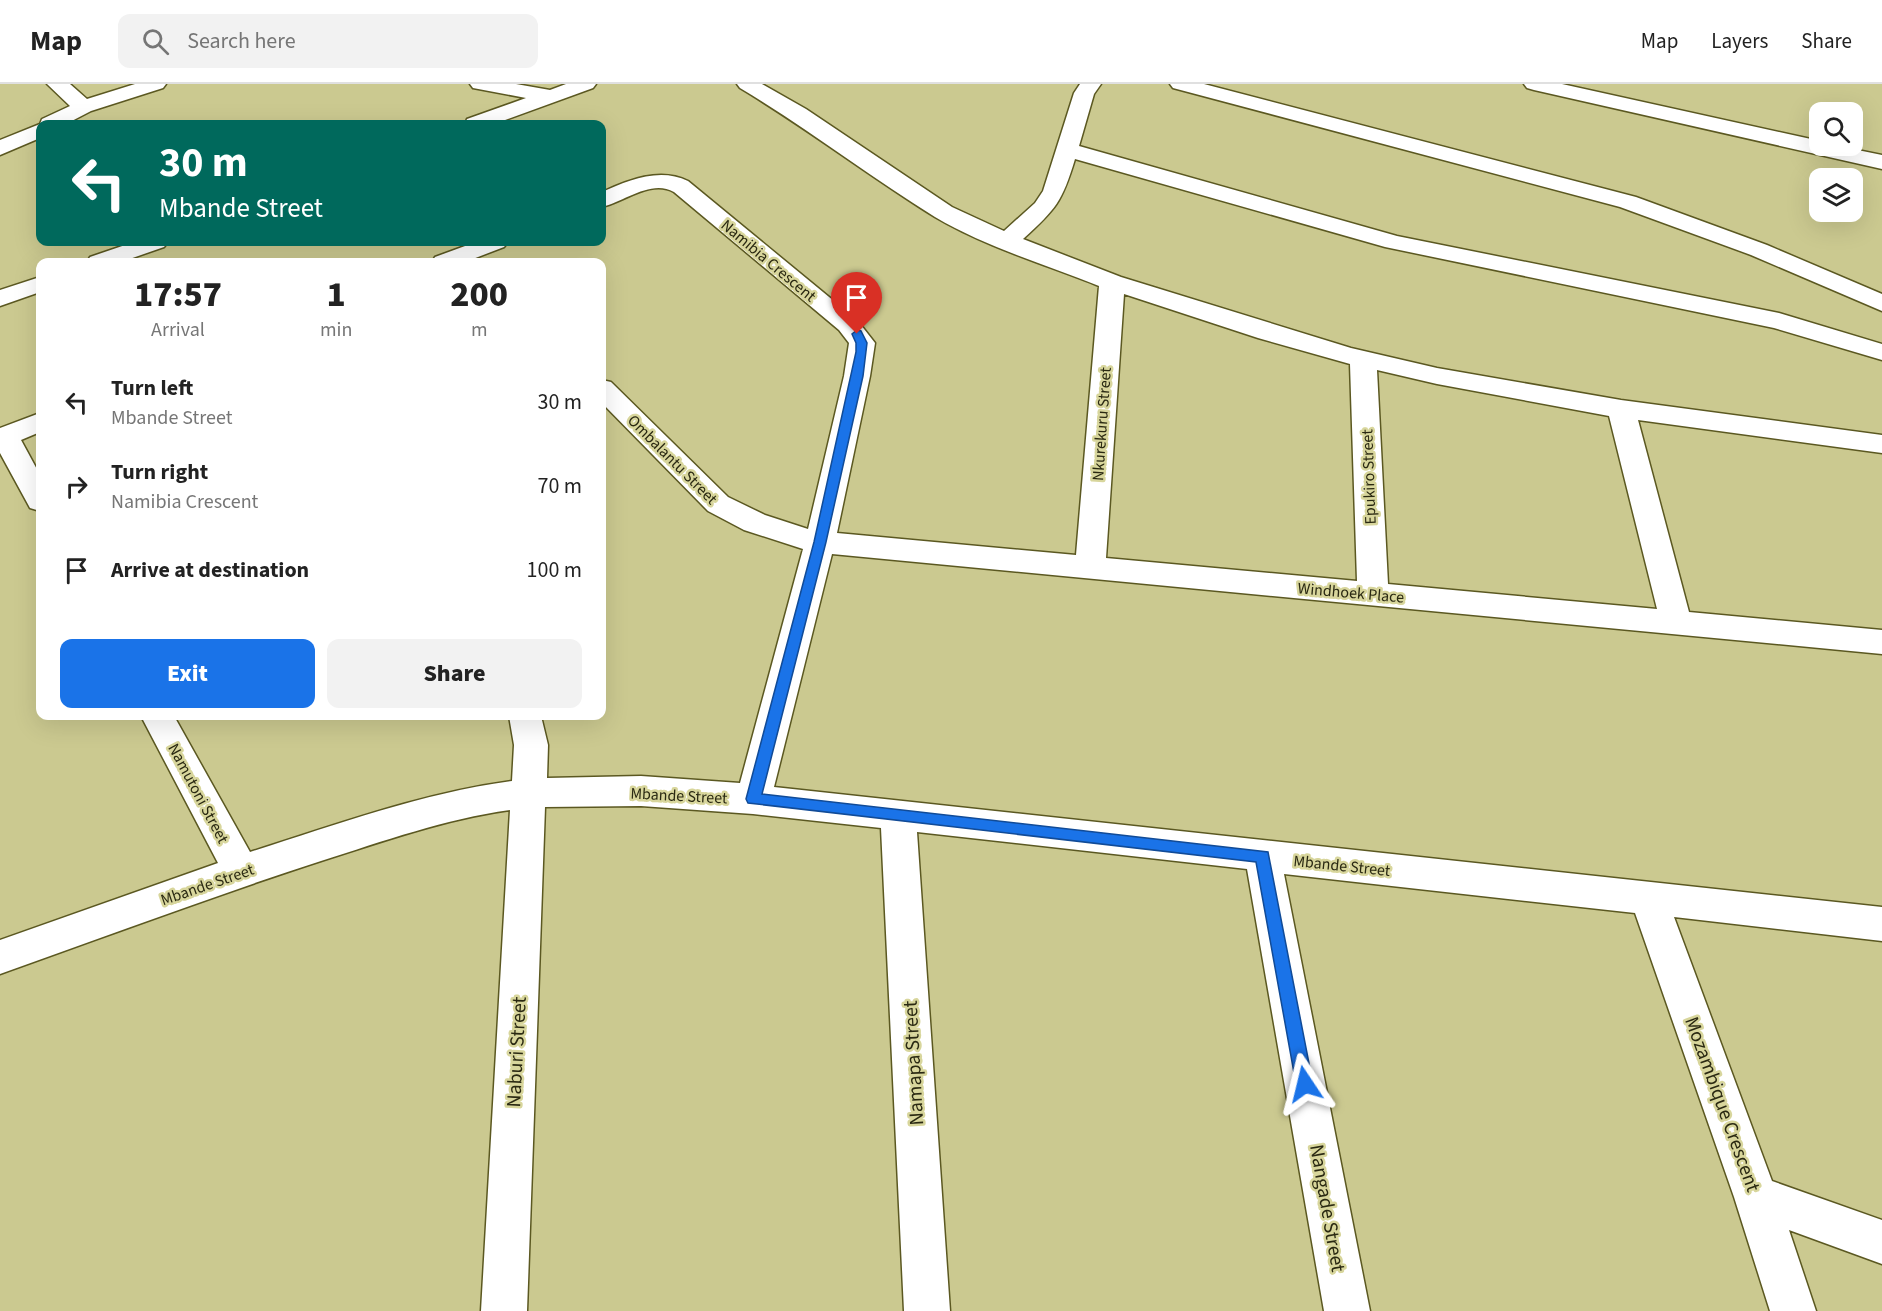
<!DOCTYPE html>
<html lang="en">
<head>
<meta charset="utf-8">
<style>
	:root { --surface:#fff; --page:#f2f2f2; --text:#222; --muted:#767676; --line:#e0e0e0; --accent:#1a73e8 }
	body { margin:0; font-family:"Source Sans 3",sans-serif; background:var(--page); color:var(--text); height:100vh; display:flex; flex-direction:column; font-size:22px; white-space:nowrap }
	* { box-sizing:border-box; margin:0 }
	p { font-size:20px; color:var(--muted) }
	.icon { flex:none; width:33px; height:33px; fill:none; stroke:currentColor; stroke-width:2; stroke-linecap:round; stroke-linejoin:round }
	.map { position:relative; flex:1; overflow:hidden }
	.side { position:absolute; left:36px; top:174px; width:570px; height:462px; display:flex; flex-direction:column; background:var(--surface); border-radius:12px; box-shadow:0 6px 24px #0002 }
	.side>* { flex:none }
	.hud { position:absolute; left:36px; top:36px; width:570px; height:126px; border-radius:12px; box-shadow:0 6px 24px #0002; background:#00695c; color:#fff; overflow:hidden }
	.fabs { position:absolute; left:1809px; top:18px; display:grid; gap:12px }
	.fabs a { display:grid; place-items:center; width:54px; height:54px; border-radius:12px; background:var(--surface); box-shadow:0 6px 24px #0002; font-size:30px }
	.pin { position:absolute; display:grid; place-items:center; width:51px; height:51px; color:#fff; margin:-62px -26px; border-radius:50% 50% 50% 0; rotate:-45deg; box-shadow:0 0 6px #0007 }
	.pin .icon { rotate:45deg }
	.me { position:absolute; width:66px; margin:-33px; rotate:350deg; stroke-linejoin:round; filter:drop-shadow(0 0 4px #0008) }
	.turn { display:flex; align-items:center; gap:21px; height:126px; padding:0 24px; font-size:27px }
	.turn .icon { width:78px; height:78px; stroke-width:2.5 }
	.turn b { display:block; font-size:42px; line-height:51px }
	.eta { display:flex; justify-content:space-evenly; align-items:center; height:102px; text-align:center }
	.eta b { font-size:36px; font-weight:800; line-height:42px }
	.primary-button { display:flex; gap:12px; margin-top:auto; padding:12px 24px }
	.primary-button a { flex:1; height:69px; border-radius:12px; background:var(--accent); color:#fff; font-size:24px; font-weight:800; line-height:69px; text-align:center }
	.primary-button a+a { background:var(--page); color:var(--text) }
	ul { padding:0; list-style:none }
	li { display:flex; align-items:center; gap:18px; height:84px; padding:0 24px }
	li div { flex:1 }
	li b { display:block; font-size:22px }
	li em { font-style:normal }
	header { display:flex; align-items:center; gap:36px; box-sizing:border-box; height:84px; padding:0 30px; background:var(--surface); border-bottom:2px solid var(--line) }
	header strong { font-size:28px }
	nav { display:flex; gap:33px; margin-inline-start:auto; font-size:21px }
	.search { width:420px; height:54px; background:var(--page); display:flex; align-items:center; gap:15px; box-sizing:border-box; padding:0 21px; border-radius:12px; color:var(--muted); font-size:22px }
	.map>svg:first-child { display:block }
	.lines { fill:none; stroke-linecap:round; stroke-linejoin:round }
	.minor-casing { stroke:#5b5821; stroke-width:3 }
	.minor { fill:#fff; fill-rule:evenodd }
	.route { fill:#1a73e8; stroke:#114b97; stroke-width:1.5 }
	.labels { text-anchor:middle; stroke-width:5; stroke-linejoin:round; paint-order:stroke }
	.street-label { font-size:16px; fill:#2a2912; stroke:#d8d69c }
	.near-street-label { font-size:20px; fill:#2a2912; stroke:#d8d69c }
</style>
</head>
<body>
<header>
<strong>Map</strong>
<div class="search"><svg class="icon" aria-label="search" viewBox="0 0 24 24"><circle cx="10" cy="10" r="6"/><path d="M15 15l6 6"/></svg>Search here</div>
<nav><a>Map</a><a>Layers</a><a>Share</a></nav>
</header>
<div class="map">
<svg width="1882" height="1227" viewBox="0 0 1882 1227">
	<rect width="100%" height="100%" fill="#cbc990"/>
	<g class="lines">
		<g class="minor-casing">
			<path id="minor" d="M47 0H70L87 15 135 0H166L163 4 91 27 66 40H40V54L0 71V56L40 40 42 35 70 22Z
				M470 0H516L550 6 566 0H596L593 4 494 40H465L467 35 526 14 473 4Z
				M737 0H762L806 25 952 123 1004 147 1035 119 1043 107 1074 9 1080 0H1101L1094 10 1079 62 1397 152 1779 229 1882 260V276L1774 244 1385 163 1075 75C1062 118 1056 125 1023 155L1121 193 1351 264 1437 284 1621 316 1882 351V369L1638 336 1689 528 1882 546V570L832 470 774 703 1882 823V857L1674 833 1772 1097 1882 1136V1180L1789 1146 1816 1227H1770L1734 1113 1635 829 1284 790 1370 1227H1324L1247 785 917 748 950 1227H904L881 744 753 730 641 722 545 723 527 1227H481L510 726C445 735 384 757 321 777 213 812 107 852 0 890V856L218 779 141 632H174L250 768C336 741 422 709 512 697L514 661 509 632H541L548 661 547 694 641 692 740 699 803 465 744 446 708 427 602 319V296L611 298 728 413 765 431 808 445 844 292 849 259 839 246 674 108C651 95 624 118 602 123V108C628 96 660 83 688 97L857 236 875 259 870 292 837 449 1076 471 1099 202C1044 180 986 163 935 133 869 92 807 44 740 4ZM1124 210 1258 254 1350 280 1357 497 1106 474ZM1377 286 1437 300 1609 332 1657 525 1388 500Z
				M1170 0H1204L1636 113 1767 161 1882 210V227L1751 171 1620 123 1173 4Z
				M1524 0H1562L1820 57V62H1838L1882 71V85L1534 6 1527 4Z
				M134 158H168L164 163 121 178H87L90 173Z
				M476 158H508L504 163 465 178H432L435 173Z
				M40 193V208L0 222V206Z
				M40 329V348L21 356 40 391V427L30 424 0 369V344Z"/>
		</g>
		<use href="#minor" class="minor"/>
	</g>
	<path class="route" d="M857 246 861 247 867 259 863 292 826 458 762 710 1268 768 1313 1000 1311 1006 1305 1008 1299 1006 1296 1000 1256 778 748 719 746 715 814 458 856 268V259L852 250Z"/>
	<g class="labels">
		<g class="street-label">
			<text transform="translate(769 176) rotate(40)" y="6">Namibia Crescent</text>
			<text transform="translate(1101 340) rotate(-86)" y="6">Nkurekuru Street</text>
			<text transform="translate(673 375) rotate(45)" y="6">Ombalantu Street</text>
			<text transform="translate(1368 393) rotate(-92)" y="6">Epukiro Street</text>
			<text transform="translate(1351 508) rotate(5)" y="6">Windhoek Place</text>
			<text transform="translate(199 709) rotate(62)" y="6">Namutoni Street</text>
			<text transform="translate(679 711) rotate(3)" y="6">Mbande Street</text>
			<text transform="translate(1342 781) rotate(6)" y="6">Mbande Street</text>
			<text transform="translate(207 800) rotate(-19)" y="6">Mbande Street</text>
		</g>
		<g class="near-street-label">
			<text transform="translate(516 968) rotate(-87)" y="7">Naburi Street</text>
			<text transform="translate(913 979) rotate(-93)" y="7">Namapa Street</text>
			<text transform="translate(1723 1020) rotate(70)" y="7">Mozambique Crescent</text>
			<text transform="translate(1328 1124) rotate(80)" y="7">Nangade Street</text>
		</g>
	</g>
</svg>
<div class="fabs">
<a><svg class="icon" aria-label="search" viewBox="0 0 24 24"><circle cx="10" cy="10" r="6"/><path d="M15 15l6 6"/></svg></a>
<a><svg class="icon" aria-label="layers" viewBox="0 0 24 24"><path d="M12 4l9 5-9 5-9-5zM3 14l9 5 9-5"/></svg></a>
</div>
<div class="pin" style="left:857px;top:250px;background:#d93025"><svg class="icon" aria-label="arrive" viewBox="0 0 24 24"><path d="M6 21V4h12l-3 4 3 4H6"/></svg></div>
<svg class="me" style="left:1305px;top:1000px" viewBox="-20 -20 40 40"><path d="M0-17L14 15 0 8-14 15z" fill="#1a73e8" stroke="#fff" stroke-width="4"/></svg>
<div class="hud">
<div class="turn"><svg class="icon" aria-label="left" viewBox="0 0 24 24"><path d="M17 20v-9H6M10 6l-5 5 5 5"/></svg><div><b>30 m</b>Mbande Street</div></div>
</div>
<section class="side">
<div class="eta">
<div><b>17:57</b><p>Arrival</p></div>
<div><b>1</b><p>min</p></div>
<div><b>200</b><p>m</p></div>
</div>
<ul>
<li><svg class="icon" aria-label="left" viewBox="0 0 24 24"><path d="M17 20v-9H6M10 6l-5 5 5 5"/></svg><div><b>Turn left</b><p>Mbande Street</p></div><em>30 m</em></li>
<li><svg class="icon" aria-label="right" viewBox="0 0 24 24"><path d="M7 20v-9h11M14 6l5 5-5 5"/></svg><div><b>Turn right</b><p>Namibia Crescent</p></div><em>70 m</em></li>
<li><svg class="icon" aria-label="arrive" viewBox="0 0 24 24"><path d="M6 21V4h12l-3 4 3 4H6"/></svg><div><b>Arrive at destination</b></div><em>100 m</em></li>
</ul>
<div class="primary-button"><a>Exit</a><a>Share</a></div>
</section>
</div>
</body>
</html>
